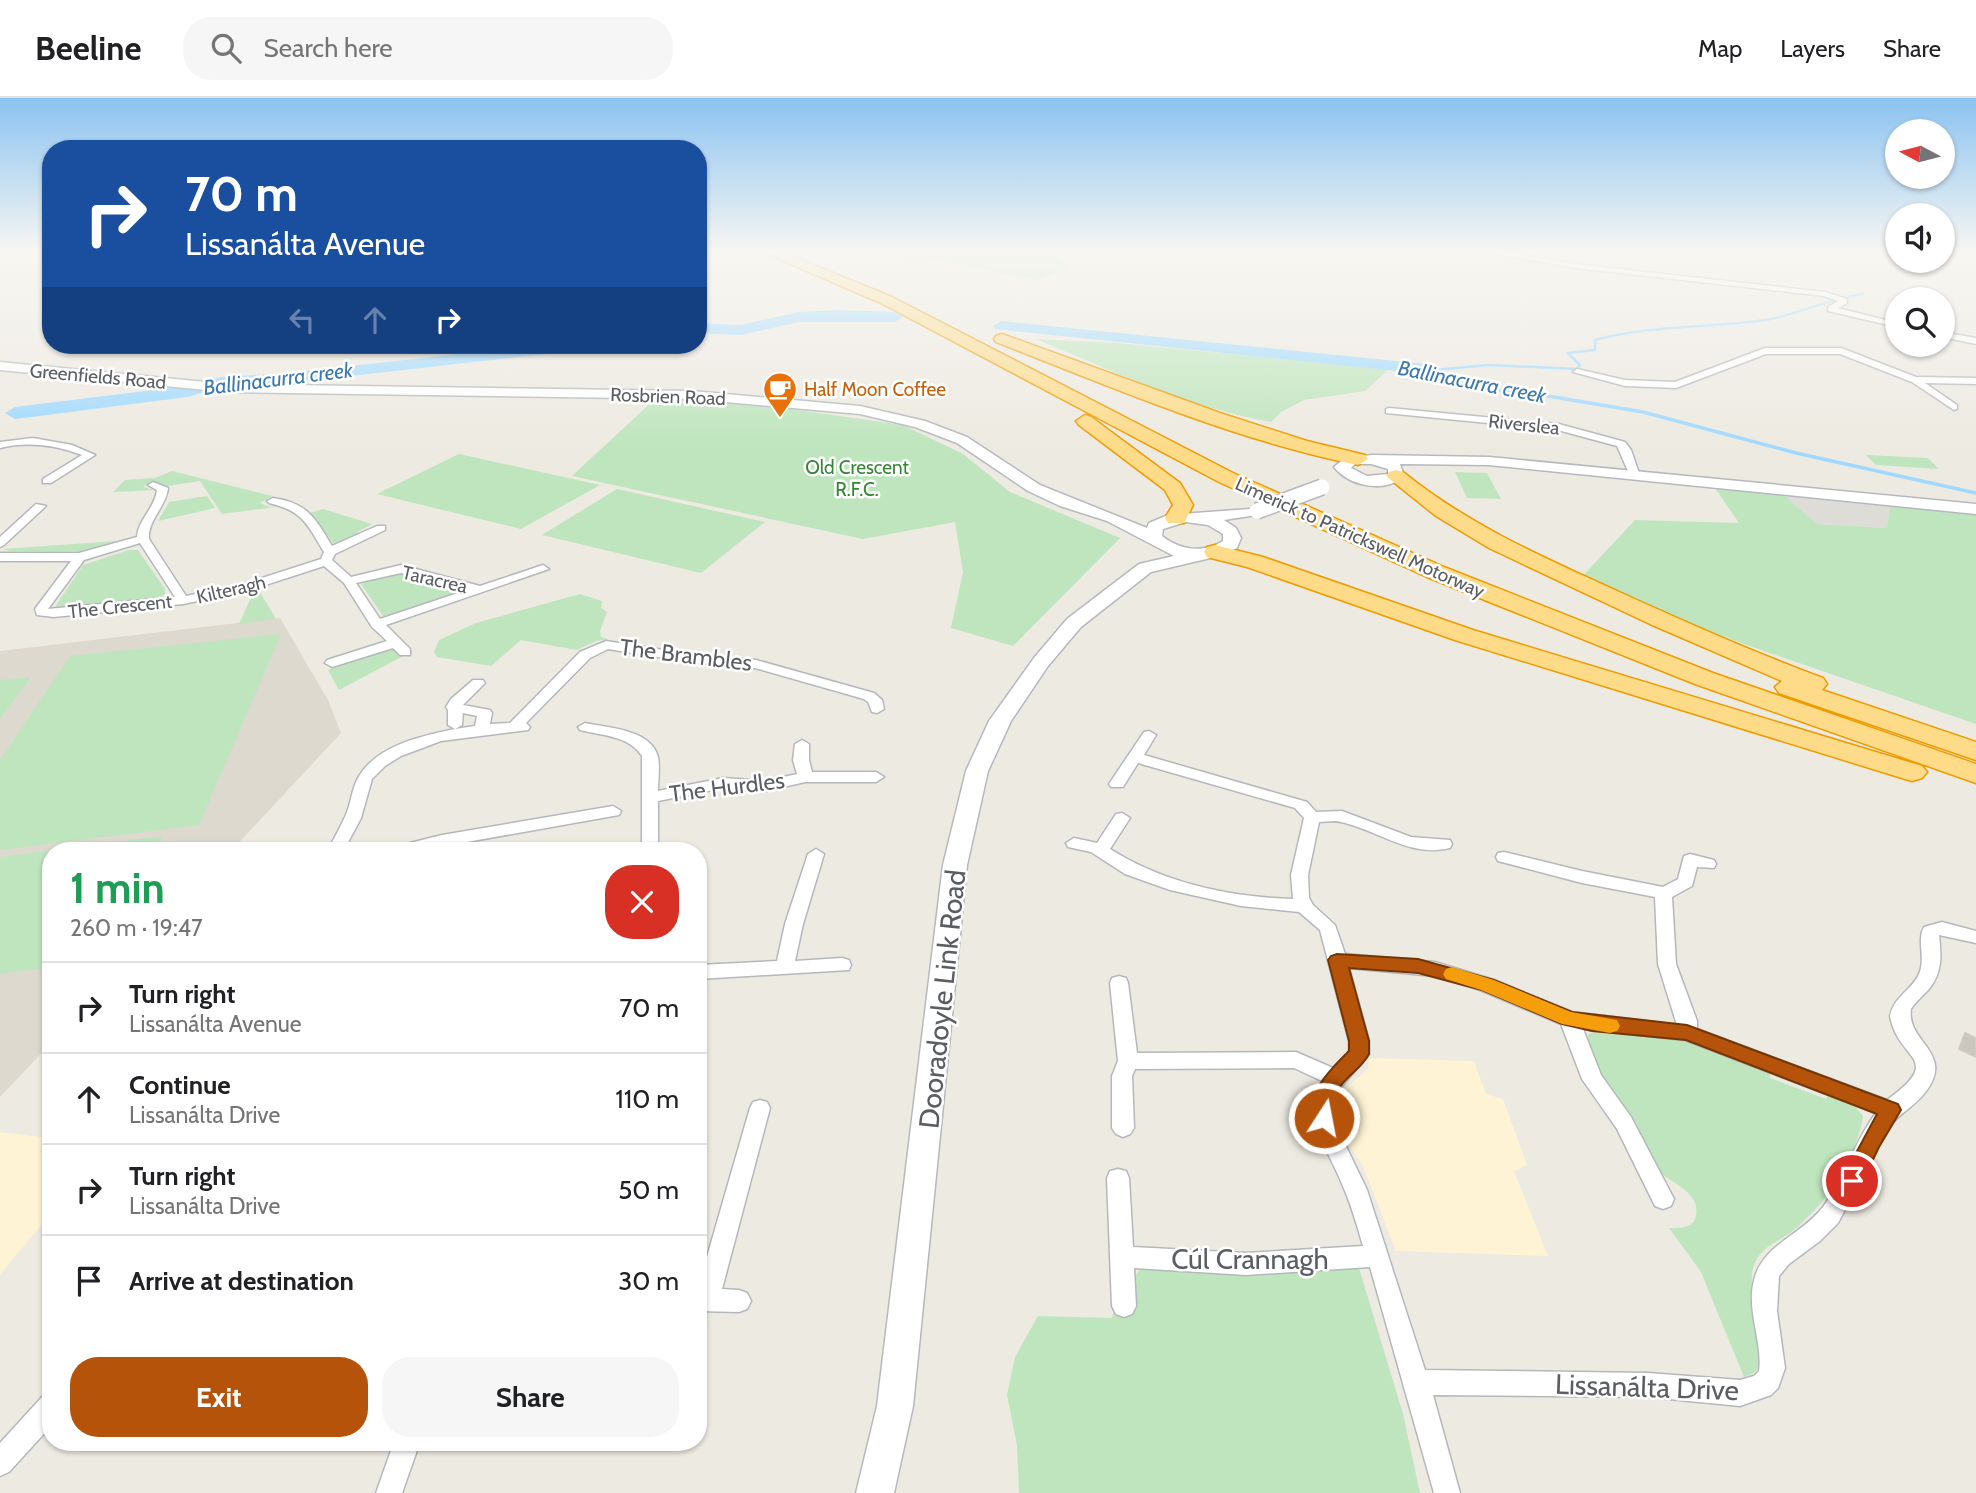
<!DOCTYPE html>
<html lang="en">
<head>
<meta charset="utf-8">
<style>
	:root { --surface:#fff; --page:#f6f6f6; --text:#202124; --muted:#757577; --line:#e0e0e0; --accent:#b45309 }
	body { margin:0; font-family:Cabin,sans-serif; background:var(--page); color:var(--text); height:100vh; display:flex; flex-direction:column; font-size:26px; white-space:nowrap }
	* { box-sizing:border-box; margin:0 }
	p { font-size:23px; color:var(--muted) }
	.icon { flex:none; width:38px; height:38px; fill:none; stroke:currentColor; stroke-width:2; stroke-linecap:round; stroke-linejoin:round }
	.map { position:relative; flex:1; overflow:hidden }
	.details { position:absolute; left:42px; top:744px; width:665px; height:609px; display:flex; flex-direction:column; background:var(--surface); border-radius:28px; box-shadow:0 2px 5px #0004 }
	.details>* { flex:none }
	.guide { position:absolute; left:42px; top:42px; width:665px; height:214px; border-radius:28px; box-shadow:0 2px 5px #0004; background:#1a4fa0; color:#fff; overflow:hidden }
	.needle { width:46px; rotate:277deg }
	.tools { position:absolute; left:1885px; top:21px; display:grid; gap:14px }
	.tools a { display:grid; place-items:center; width:70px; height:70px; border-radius:50%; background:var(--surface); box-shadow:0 2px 5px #0004; font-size:35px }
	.pin { position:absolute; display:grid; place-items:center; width:60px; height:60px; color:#fff; margin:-30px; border:4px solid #fff; border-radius:50%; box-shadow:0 2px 7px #0007 }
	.me { position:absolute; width:77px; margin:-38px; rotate:11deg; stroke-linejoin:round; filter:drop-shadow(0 0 5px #0008) }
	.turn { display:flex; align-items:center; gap:24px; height:147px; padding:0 28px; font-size:32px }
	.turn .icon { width:91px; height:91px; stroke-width:2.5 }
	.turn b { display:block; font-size:49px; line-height:60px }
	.lanes { display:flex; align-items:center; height:66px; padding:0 28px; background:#0003; justify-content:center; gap:35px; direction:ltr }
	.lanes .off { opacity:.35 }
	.round { display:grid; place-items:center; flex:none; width:74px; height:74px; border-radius:28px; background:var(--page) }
	.summary { display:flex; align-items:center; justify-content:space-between; height:119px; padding:0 28px }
	h1 { font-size:42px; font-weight:700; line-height:52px; color:#1e9e55 }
	.cta { display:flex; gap:14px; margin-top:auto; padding:14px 28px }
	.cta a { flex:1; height:80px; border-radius:28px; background:var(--accent); color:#fff; font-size:28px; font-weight:700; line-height:80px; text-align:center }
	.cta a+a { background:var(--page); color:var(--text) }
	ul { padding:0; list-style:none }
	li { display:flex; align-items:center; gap:21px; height:91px; padding:0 28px; border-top:2px solid var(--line) }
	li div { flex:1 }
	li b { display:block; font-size:26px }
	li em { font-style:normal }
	header { display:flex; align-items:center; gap:42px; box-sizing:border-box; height:98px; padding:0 35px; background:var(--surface); border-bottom:2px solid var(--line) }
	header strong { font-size:33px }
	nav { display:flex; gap:38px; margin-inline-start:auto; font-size:24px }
	.search { width:490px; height:63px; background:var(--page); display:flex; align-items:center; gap:18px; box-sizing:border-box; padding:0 24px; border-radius:28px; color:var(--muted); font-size:26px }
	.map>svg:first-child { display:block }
	.commercial { fill:#fef3d5 }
	.industrial { fill:#dedcd6 }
	.education { fill:#ddd9cf }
	.green { fill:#bee5bd }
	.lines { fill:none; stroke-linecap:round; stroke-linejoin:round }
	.stream-far1 { stroke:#9fd9ff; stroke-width:2.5 }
	.stream { stroke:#9fd9ff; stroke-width:3.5 }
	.river { fill:#9fd9ff; fill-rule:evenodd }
	.building { fill:#cac6c0; stroke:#d1cbc0; stroke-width:2 }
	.street-casing { stroke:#b4b8bc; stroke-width:3 }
	.secondary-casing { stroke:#b5b9be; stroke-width:3 }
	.highway-casing { stroke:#ee9b00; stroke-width:3 }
	.street { fill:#fff; fill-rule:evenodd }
	.secondary { fill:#fff; fill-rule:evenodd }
	.highway { fill:#fddb88; fill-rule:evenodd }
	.secondary-bridge-casing { stroke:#b5b9be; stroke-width:18; stroke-linecap:butt }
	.secondary-bridge { stroke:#fff; stroke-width:15 }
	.route { fill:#b45309; stroke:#753606; stroke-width:2 }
	.slow { fill:#f59e0b }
	.labels { text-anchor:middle; stroke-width:5; stroke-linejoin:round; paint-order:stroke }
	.far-street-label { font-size:19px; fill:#5a5e62; stroke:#fff }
	.far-food-label { font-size:19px; fill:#c56008; stroke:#fff; text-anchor:start }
	.far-park-label { font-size:19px; fill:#358635; stroke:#fff }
	.far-water-label { font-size:21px; font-style:italic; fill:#3c79b1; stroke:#fff }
	.street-label { font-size:23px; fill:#5a5e62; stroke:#fff }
	.near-street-label { font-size:28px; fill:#5a5e62; stroke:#fff }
</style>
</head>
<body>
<header>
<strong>Beeline</strong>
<div class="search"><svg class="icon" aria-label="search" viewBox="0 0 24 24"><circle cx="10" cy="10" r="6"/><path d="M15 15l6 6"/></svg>Search here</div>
<nav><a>Map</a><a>Layers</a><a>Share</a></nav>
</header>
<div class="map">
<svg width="1976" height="1395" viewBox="0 0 1976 1395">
	<rect width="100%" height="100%" fill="#edeae1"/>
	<path class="commercial" d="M1369 960 1474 963 1486 996 1503 1001 1527 1067 1514 1073 1548 1158 1396 1153 1363 1068 1345 1041 1340 1020 1344 992 1368 971Z
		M0 1034 51 1040V1116L0 1176Z"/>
	<path class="industrial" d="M1781 395 1890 406 1887 430 1817 426Z"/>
	<path class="education" d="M280 520 328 602 341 635 232 752H51V945L0 999V553Z"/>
	<path class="green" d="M896 153H1061V162L1067 167 1064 172 1036 182 935 161 901 159Z
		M1036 241 1118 245 1389 271 1365 293 1304 302 1281 314 1271 324C1190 310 1111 272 1036 241Z
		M657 299 740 304 903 327 963 356 1010 394 1120 440 1013 548 951 530 963 474 955 424 863 441 572 378Z
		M459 356 600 387 521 431 377 396Z
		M1866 357 1928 360 1939 371 1876 367Z
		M172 373 272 398 260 405 269 409 284 408 222 416 200 383 167 388 151 383 143 389 155 392 113 394 125 382 155 380Z
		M1455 374 1487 375 1501 401 1467 400Z
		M1715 390 1781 395 1817 426 1887 430 1890 406 1976 416V626L1744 546 1579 482 1635 422 1739 425Z
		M617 391 765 424 701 475 542 437Z
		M207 398 215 410 158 423 169 404Z
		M323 411 372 426 357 434 360 437 335 447 310 415Z
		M116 443 87 453H10L3 451Z
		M129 452H138L165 491V496L158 500 55 509 83 467Z
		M398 475 460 490 461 493 394 518H383L361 486Z
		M258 491 276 521 239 526 254 493Z
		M580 496 602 503 601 510 607 514 600 533 601 539 608 541 596 543 577 552 521 542 491 568 437 559 434 554 439 542 476 525Z
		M281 536 199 727 0 752V662L70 558Z
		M387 552H395L403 558 339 592 328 572Z
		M31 579 0 621V582Z
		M163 738 156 752H51V869L0 876V759Z
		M1593 934 1687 942 1770 975V980L1826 1001 1829 996 1852 1005 1863 1018C1857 1060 1827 1104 1795 1131 1780 1144 1759 1148 1753 1170 1747 1192 1766 1258 1757 1271 1754 1276 1749 1277 1744 1279L1701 1174 1669 1130C1679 1130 1693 1131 1696 1118 1701 1095 1673 1086 1661 1075 1650 1065 1642 1035 1634 1021 1627 1009 1614 1000 1606 988 1597 975 1593 958 1587 944L1588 937Z
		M1144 1170H1359L1403 1316 1420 1395H1019L1017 1347 1007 1297 1015 1259 1038 1218 1112 1220 1114 1213 1135 1214C1134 1199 1128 1177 1144 1170Z"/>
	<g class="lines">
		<path class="stream-far1" d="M1435 272 1478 289
			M1435 272 1488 267 1577 271 1580 267 1568 255 1595 252V242C1651 227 1708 230 1765 222 1799 216 1829 201 1863 196"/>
		<path class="stream" d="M1473 287 1483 291 1530 295 1643 314 1796 355 1976 395"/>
		<path class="river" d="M836 212 895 214 903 219 895 224H799L741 237 698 235V225L741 227 799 214Z
			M1001 223 1435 267 1444 272 1435 277 995 231 993 228Z
			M538 247H590L582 252 288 285 222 289 187 299 15 321 5 315 15 309 186 288 221 279 288 275Z"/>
	</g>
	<path class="building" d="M1965 935 1976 940V959L1959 951Z"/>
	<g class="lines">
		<g class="street-casing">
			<path id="street" d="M1481 153H1500L1575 166 1825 194 1847 201V205L1838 210 1897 225V229L1828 213V209L1838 203 1824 198 1575 170Z
				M1942 234 1976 240V246L1942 239Z
				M1765 250H1841L1916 279 1976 280V286L1925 285 1957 307V311L1954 312 1912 284 1840 256H1766L1676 290 1625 288 1573 274 1577 271 1625 282 1675 284Z
				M1389 310 1559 326 1625 344 1631 352 1640 378 1631 380 1617 348 1558 332 1386 315V311Z
				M33 340 72 347 95 357 51 385H43V381L82 357C55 347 28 343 0 350V344Z
				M153 384 168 390C166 409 147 423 149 441L186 498 243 486 321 461 324 454C307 426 303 413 269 405L267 403 273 400C308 405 315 420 332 448L377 428H385V432L335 456 332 462 351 479 401 467 480 488 543 467 549 471 386 527 410 551V557H400L393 550 332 569 325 565 327 562 387 543 372 529 344 485 324 468 250 492 183 506 54 519 37 517 35 511 71 463H0V455H79L137 439C138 422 155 410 157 392L148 387ZM140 445 175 499 48 511 84 462ZM401 475 467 492 380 521 356 485Z
				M36 406 46 408 4 447 0 449V439Z
				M606 543 689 556 756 562 874 595 882 602 884 611 877 615 872 614 868 604 864 601 755 570 689 564 608 551 590 560 526 625 530 629 528 632 441 643 401 658 385 668 372 681 361 720 344 752H328C334 740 342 727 347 714 351 704 352 692 357 682 374 648 421 638 455 631L448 627V612L446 609 451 601 473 582H483L485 585 463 607 490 612 492 615 490 626 510 625 580 554ZM463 615 477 618 475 628 455 631 462 627Z
				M585 625C608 630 651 631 658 659 660 669 658 683 658 693L723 680 766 683 797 676 793 662 795 646 802 642 809 646V662L812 674H876L884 679 876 684H805L766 693 723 690 658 703V743L652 752H636L642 743V658C628 637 603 638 580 632L578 629Z
				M1149 633 1156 637 1144 657 1307 704 1316 714 1342 713 1411 739 1450 742 1452 746 1450 750C1410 760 1378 732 1341 724 1335 722 1326 724 1319 724L1308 777 1309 800 1313 807 1335 827 1345 856 1435 864 1494 882 1572 914 1677 927 1658 866 1655 799 1582 785 1498 763 1496 759 1498 755 1504 754 1582 773 1663 789 1678 781 1684 758 1690 756 1714 762 1716 766 1714 770 1697 769 1692 788 1672 799 1676 866 1697 923V931L1887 1002C1946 959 1898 964 1890 918 1894 899 1910 893 1918 878 1927 862 1916 843 1924 829L1942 824 1976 833V845L1939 837C1941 856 1943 874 1929 891 1923 898 1916 903 1911 911 1906 944 1954 954 1927 992 1917 1007 1899 1015 1887 1031L1838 1125 1820 1143 1789 1166 1779 1178 1777 1213 1785 1270 1778 1290 1771 1297 1740 1308 1648 1299 1433 1297 1460 1395H1434L1370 1169 1246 1177 1134 1170 1136 1208 1132 1216 1124 1219 1116 1216 1112 1208 1107 1080 1110 1073 1118 1071 1126 1073 1129 1080 1133 1149 1246 1155 1363 1148C1357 1127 1351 1106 1342 1086 1329 1052 1301 1020 1322 983L1294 970 1135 971 1132 978 1134 1030 1130 1036 1123 1039 1116 1036 1112 1030V978L1118 963 1110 885 1112 880 1119 878 1126 880 1128 885 1137 955 1296 954 1333 970 1349 954V943L1320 832 1299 814 1241 808 1170 792 1125 776 1091 754 1068 749 1066 745 1074 740 1097 745 1116 716 1122 715 1130 720 1110 751C1164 785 1229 799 1293 801L1291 777 1304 720 1295 710 1138 665 1123 689H1111L1109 686 1144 634ZM1349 870 1435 878 1480 892 1561 926 1582 981 1617 1031 1655 1108 1663 1111 1671 1108 1674 1101 1631 1019 1601 977 1583 931 1685 942 1876 1015C1854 1044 1845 1080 1823 1109 1802 1137 1763 1146 1754 1182 1746 1213 1763 1244 1759 1273L1754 1278 1740 1282 1648 1275 1425 1272 1367 1092 1342 1040 1335 1019 1337 994 1369 956V943Z
				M613 708 621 713 619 717 422 752H396L398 748 442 737Z
				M816 751 824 756 803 826 795 863 842 860 849 862 851 867 849 872 698 881V867L777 863 785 826 808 756Z
				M760 1002 767 1004 770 1010 722 1191 739 1192 747 1195 751 1203 747 1211 739 1214 698 1213V1190L750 1010 753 1004Z
				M51 1295V1328L9 1374 0 1378V1345L42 1299Z
				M394 1344H420L402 1395H376Z"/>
		</g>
		<g class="secondary-casing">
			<path id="secondary" d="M0 264 227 286 692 293 860 308 925 323 967 339 1040 387 1147 430 1149 425 1168 417 1263 410 1265 413 1263 416 1224 422 1236 430 1241 440 1237 450 1219 458 1151 474 1081 529 1048 568 1011 623 988 673 967 767 913 1308 894 1395H856L877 1308 943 767 966 673 989 623 1034 560 1067 521 1139 466 1174 458 1107 423 1060 408 1028 393 957 345 915 329 860 316 692 301 227 294 0 272ZM1186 424 1208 427 1223 436V443C1204 455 1181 453 1162 438L1163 431Z
				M1373 357 1489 359 1976 406V416L1489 367 1400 366 1404 378C1385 396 1349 388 1334 369L1346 359ZM1355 366H1371L1388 371V376L1367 378 1351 370Z"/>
		</g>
		<g class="highway-casing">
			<path id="highway" d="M760 153H779L892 199 1233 375 1444 469 1713 575 1976 666V685L1695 586 1427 479 1219 384 881 205Z
				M1002 236 1220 315 1307 343 1365 357 1368 361 1358 367C1234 342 1114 290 996 244L994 241 996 238Z
				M1085 317 1091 319 1180 385 1193 407 1184 425H1168L1165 420 1173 407 1165 392 1079 327 1076 323Z
				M1396 372 1403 374C1467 426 1542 459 1617 493 1685 524 1753 554 1823 580L1827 586 1822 592 1976 644V662L1779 595 1775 589 1782 583 1650 526 1489 450 1436 418 1386 378 1389 374Z
				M1215 447 1263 459 1473 532 1922 668 1927 674 1922 680 1912 683 1902 680 1455 542 1247 469 1207 459 1204 454 1207 449Z"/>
		</g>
		<use href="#street" class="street"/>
		<use href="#secondary" class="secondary"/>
		<use href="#highway" class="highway"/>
		<g class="secondary-bridge-casing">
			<path id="secondary-bridge" d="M1257 413 1322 389"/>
		</g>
		<use href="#secondary-bridge" class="secondary-bridge"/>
	</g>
	<linearGradient id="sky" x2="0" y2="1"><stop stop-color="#8bc3f1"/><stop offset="0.44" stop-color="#f7f6f2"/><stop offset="1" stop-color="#f7f6f2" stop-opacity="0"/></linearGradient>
	<rect width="1976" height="349" fill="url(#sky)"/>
	<path class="route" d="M1337 856 1418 861 1494 882 1572 914 1687 927 1898 1006 1901 1012 1879 1049 1860 1089 1852 1092 1844 1089 1841 1083 1877 1016 1686 942 1592 933 1562 926 1482 892 1418 875 1349 870 1369 943V956C1362 970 1346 978 1338 992 1333 1002 1337 1015 1332 1026L1324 1028 1317 1026C1302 997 1331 971 1349 953V943L1328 862 1331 858Z"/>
	<path class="slow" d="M1452 869 1494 882 1571 914 1617 922 1620 928 1617 933 1610 935 1562 926 1481 892 1446 881 1443 876 1446 871Z"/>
	<defs>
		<g id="cafe-pin" transform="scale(1.75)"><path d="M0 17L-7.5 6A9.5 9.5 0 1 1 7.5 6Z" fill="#e8710a" stroke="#fff"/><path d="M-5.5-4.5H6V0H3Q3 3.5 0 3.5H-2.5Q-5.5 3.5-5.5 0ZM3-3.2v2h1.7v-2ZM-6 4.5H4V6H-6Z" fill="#fff"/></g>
	</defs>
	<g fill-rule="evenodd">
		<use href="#cafe-pin" x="780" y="291"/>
	</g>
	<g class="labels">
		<g class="far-street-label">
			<text transform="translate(98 278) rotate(5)" y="7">Greenfields Road</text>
			<text transform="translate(668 298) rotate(2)" y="7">Rosbrien Road</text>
			<text transform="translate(1524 326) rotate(6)" y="7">Riverslea</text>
			<text transform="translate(1360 439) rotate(24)" y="7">Limerick to Patrickswell Motorway</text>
			<text transform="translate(435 481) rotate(13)" y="7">Taracrea</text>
			<text transform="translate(231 491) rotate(-13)" y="7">Kilteragh</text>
			<text transform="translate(120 508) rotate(-6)" y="7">The Crescent</text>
		</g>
		<g class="far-food-label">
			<text x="804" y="298">Half Moon Coffee</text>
		</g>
		<g class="far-park-label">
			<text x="857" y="376">Old Crescent<tspan x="857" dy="22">R.F.C.</tspan></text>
		</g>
		<g class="far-water-label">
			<text transform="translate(278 281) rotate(-7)" y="7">Ballinacurra creek</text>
			<text transform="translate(1472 284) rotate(11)" y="7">Ballinacurra creek</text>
		</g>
		<g class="street-label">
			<text transform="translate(686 557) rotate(7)" y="8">The Brambles</text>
			<text transform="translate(727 689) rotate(-7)" y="8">The Hurdles</text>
		</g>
		<g class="near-street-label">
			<text transform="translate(942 901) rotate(-84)" y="10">Dooradoyle Link Road</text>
			<text x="1250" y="1171">Cúl Crannagh</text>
			<text transform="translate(1647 1289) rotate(2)" y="10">Lissanálta Drive</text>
		</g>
	</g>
</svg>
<div class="tools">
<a><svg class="needle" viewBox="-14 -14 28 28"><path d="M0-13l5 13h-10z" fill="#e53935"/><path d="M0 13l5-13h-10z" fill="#757577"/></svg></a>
<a><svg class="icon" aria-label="sound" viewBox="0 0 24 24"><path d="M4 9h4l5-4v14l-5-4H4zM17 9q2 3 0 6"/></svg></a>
<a><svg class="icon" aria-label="search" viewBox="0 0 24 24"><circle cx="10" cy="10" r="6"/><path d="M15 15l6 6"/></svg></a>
</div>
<div class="pin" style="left:1852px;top:1083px;background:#d93025"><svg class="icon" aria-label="arrive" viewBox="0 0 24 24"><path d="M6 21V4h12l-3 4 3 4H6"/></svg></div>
<svg class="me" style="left:1324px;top:1020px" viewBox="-20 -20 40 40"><circle r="17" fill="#b45309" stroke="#fff" stroke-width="3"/><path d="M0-11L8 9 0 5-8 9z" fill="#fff"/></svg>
<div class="guide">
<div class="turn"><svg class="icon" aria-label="right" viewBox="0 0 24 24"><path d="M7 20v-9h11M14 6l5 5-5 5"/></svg><div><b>70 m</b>Lissanálta Avenue</div></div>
<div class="lanes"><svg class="icon off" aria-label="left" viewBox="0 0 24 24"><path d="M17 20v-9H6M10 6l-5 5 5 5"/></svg><svg class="icon off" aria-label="ahead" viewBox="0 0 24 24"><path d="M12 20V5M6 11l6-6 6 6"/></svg><svg class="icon" aria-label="right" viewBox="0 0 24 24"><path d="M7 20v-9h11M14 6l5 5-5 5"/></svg></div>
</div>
<section class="details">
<div class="summary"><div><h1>1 min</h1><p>260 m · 19:47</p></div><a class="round" style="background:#d93025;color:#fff"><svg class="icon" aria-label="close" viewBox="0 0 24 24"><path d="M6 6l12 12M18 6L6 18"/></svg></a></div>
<ul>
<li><svg class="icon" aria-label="right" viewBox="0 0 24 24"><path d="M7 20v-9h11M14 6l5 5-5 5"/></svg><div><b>Turn right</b><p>Lissanálta Avenue</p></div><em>70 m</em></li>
<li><svg class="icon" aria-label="ahead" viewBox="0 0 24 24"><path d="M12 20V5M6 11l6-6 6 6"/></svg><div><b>Continue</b><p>Lissanálta Drive</p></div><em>110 m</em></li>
<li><svg class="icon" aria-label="right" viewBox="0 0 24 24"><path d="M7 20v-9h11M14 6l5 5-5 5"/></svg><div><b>Turn right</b><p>Lissanálta Drive</p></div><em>50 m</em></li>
<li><svg class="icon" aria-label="arrive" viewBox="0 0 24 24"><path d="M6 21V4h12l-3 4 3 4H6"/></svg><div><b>Arrive at destination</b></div><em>30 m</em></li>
</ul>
<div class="cta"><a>Exit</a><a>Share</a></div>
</section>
</div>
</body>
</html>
